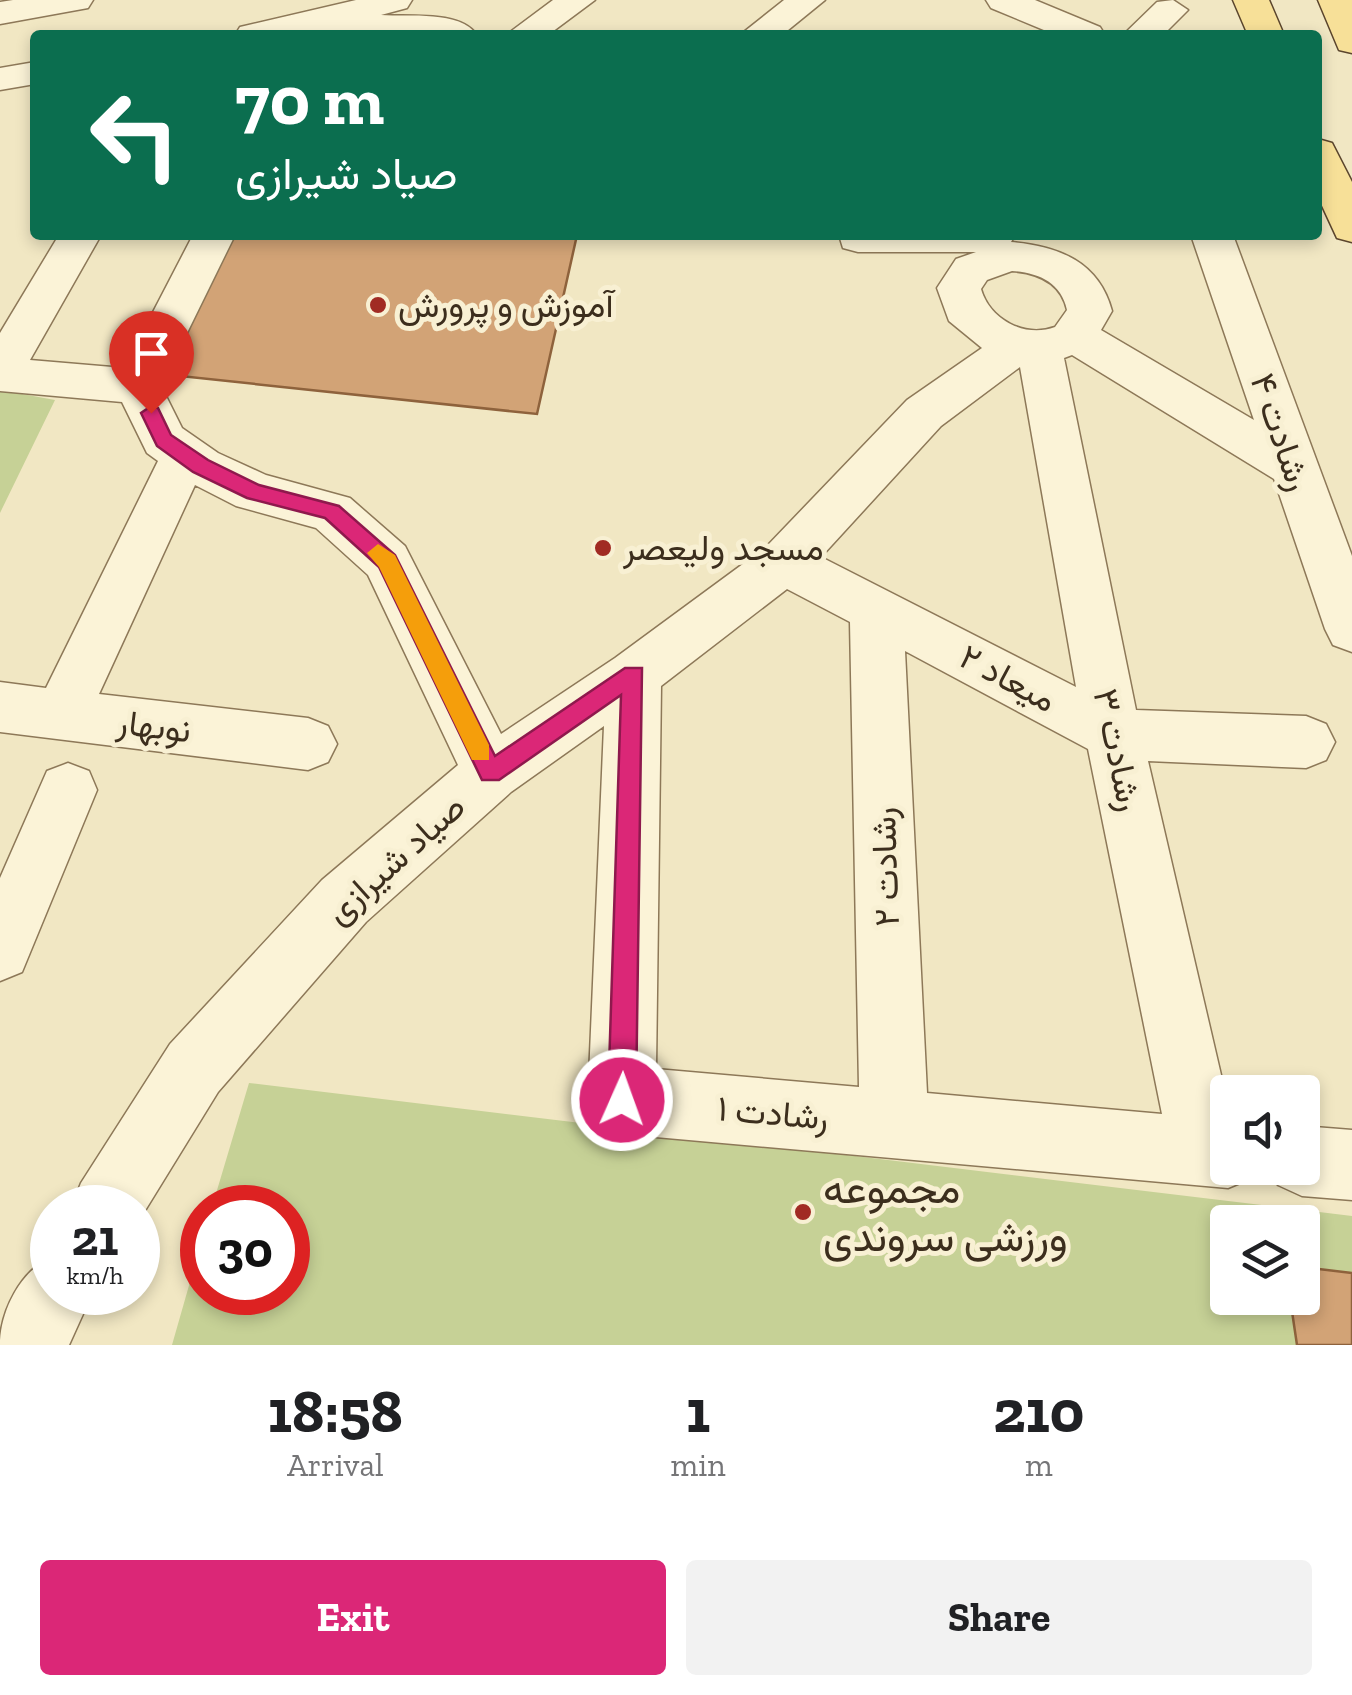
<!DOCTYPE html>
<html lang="en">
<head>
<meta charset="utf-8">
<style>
	:root { --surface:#fff; --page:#f2f2f2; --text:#202124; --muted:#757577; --accent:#db2777 }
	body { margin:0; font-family:"Zilla Slab",Vazirmatn,serif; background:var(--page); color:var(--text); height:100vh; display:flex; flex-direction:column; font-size:38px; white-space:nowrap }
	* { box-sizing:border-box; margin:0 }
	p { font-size:32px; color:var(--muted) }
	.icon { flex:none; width:55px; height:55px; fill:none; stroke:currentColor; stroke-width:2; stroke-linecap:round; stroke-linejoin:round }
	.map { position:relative; height:1345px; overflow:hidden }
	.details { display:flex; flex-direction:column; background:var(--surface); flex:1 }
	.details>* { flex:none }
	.hud { position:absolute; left:30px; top:30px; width:1292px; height:210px; border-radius:10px; box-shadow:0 5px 15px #0003; background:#0b6e4f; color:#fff; overflow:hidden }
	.fabs { position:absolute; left:1210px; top:1075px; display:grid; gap:20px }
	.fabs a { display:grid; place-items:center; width:110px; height:110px; border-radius:10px; background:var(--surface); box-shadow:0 5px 15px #0003; font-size:50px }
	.speed { position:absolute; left:30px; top:1185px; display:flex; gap:20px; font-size:50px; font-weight:700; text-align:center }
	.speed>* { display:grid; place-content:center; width:130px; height:130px; border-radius:50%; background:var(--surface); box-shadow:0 5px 15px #0003; line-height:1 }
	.speed small { font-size:25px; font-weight:400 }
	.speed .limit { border:15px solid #d22; background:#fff; color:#111 }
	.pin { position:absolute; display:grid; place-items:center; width:85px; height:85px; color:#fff; margin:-102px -42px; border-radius:50% 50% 50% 0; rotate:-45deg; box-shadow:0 0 10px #0007 }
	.pin .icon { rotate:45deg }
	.me { position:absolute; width:110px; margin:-55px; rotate:2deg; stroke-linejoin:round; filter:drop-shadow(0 0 8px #0008) }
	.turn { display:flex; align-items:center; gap:35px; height:210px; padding:0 40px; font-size:45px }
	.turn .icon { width:130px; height:130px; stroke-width:2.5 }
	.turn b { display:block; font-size:70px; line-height:85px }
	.eta { display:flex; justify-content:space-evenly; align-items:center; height:170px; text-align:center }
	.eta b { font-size:60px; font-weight:800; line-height:70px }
	.primary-button { display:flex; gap:20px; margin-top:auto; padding:20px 40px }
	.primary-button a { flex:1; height:115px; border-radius:10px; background:var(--accent); color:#fff; font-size:40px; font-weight:800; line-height:115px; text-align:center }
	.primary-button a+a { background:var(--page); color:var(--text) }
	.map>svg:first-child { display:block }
	.green { fill:#c6d196; fill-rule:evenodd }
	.building { fill:#d2a376; stroke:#8e623c; stroke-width:2.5 }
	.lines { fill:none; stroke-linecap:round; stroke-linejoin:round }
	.minor-casing { stroke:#8d7858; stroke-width:3 }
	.major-casing { stroke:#5b452d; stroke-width:3 }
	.minor { fill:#fbf3d7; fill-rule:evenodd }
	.major { fill:#f7e098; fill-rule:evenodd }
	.route { fill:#db2777; stroke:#8e194d; stroke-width:2.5 }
	.slow { fill:#f59e0b }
	.poi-dot { fill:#a12b23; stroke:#f8f0d3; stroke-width:4 }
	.labels { text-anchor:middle; stroke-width:10; stroke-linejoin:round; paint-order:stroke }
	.poi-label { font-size:35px; fill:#3c2e1d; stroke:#f8f0d3; text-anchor:start }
	.street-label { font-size:35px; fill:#3c2e1d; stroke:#f8f0d3 }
	.near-poi-label { font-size:42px; fill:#3c2e1d; stroke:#f8f0d3; text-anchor:start }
</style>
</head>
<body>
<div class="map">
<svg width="1352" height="1345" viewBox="0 0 1352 1345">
	<rect width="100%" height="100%" fill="#f1e7c3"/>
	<path class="green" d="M0 390 55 400 0 513Z
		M249 1083 1352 1216V1345H172L202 1240V1292H288V1208L212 1207ZM1228 1222H1302V1298H1228Z"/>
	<path class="building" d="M229 235H577L537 414 161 374Z
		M1302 1267 1352 1273V1345H1297L1290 1298H1302Z"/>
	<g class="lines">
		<g class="minor-casing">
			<path id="minor" d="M13 0H93L88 8 0 24V2Z
				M356 0H412L407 8 381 15C409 17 460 10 477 35H350C316 28 272 35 235 35L240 27Z
				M553 0H595L548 35H506Z
				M784 0H825L782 35H740Z
				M986 0H1035L1100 27 1105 35H1056L991 8Z
				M1173 0 1188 10 1163 35H1123L1157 2Z
				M35 62V84L0 90V68Z
				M59 235H101L30 360 124 368 193 235H235L161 386 182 428 218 453 266 475 350 498 405 546 501 734 615 658 766 547 907 400 982 348 949 321 937 288 956 259 976 252H858L843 248 839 235H1015L1011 242C1059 246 1099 262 1112 311L1101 330 1254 420 1191 235H1233L1352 556V652L1333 645 1325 629 1274 479 1072 355 1064 358 1136 710 1306 716 1326 724 1335 742 1326 760 1306 768 1148 761 1228 1105V1168H1257L1252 1178 1228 1188 622 1134 598 1124 588 1100 604 726 511 792 366 922 218 1092 138 1222V1208H71L81 1183 170 1044 322 880 458 765 368 575 316 528 236 506 195 485 99 694 308 718 328 726 337 744 328 762 308 770 0 732V682L46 688 158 461 147 453 122 402 0 391V333ZM1012 271C1038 273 1061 282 1067 310L1055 327C1025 338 990 320 981 289L987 280ZM1020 367 1076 687 821 557 941 426ZM787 589 850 622 859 1087 656 1069 661 686ZM905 651 1088 749 1162 1114 927 1093Z
				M68 763 89 771 97 790 22 972 0 981V878L47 771Z
				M1302 1126 1352 1130V1200L1302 1196 1278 1185 1270 1168H1302Z
				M52 1257V1292H93L69 1345H0C0 1311 21 1270 52 1257Z"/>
		</g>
		<g class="major-casing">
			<path id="major" d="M1233 0H1269L1284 35H1248Z
				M1318 0H1352V53L1339 50Z
				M1318 139 1332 143 1352 182V242L1337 238 1318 197Z"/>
		</g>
		<use href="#minor" class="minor"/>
		<use href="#major" class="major"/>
	</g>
	<path class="route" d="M151 406 158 408 171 435 208 460 259 485 339 506 395 555 495 756 625 668H642L636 1100 632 1110 622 1114 612 1110 608 1100 621 695 499 780H482L379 567 325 518 247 498 193 472 157 446 141 413Z"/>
	<path class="slow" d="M378 544 395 555 489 745V760H472L379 567 367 553Z"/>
	<g class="poi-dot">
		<circle cx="378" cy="305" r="10"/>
		<circle cx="603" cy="548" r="10"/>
		<circle cx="803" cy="1212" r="10"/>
	</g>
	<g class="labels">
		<g class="poi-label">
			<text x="398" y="317">آموزش و پرورش</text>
			<text x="623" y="560">مسجد ولیعصر</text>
		</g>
		<g class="street-label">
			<text transform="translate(1281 432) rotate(71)" y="12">رشادت ۴</text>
			<text transform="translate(1008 678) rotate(28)" y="12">میعاد ۲</text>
			<text transform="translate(154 726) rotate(7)" y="12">نوبهار</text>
			<text transform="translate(1118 750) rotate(78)" y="12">رشادت ۳</text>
			<text transform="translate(395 859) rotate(-42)" y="12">صیاد شیرازی</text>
			<text transform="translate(885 867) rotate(-92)" y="12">رشادت ۲</text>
			<text transform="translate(773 1113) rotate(5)" y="12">رشادت ۱</text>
		</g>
		<g class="near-poi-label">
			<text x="823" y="1203">مجموعه<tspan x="823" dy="48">ورزشی سروندی</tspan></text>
		</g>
	</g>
</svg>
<div class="fabs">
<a><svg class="icon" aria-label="sound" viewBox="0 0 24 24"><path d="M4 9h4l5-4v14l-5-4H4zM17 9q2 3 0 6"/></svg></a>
<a><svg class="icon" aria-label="layers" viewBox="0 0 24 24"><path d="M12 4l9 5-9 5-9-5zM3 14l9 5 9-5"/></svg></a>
</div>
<div class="speed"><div>21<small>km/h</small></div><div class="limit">30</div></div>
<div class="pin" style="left:151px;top:413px;background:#d93025"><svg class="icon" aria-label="arrive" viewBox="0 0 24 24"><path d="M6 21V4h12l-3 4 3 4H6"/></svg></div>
<svg class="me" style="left:622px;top:1100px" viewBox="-20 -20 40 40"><circle r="17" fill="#db2777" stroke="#fff" stroke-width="3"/><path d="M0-11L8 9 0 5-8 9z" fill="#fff"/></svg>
<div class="hud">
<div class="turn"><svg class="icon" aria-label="left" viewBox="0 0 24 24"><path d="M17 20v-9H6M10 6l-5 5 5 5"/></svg><div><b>70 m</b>صیاد شیرازی</div></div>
</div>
</div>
<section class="details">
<div class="eta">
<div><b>18:58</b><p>Arrival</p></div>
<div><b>1</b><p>min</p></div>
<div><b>210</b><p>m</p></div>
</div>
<div class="primary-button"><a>Exit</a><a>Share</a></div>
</section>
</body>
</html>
